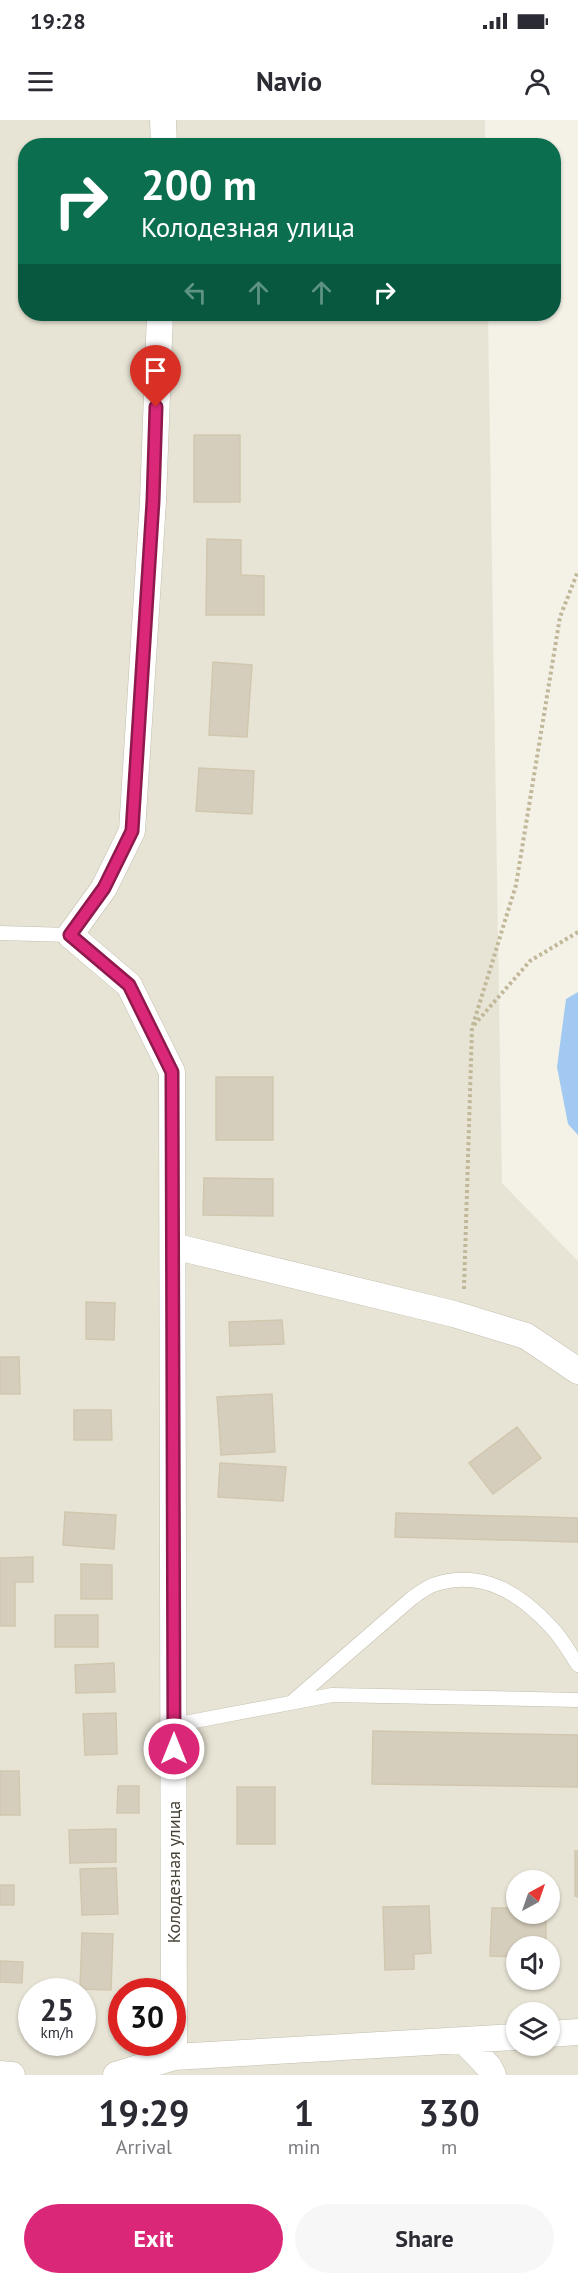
<!DOCTYPE html>
<html lang="en">
<head>
<meta charset="utf-8">
<style>
	:root { --surface:#fff; --page:#f7f7f7; --text:#2b2b33; --muted:#7c7c81; --accent:#db2777 }
	body { margin:0; font-family:"PT Sans",sans-serif; background:var(--page); color:var(--text); height:100vh; display:flex; flex-direction:column; font-size:22px; white-space:nowrap }
	* { box-sizing:border-box; margin:0 }
	p { font-size:20px; color:var(--muted) }
	.icon { flex:none; width:33px; height:33px; fill:none; stroke:currentColor; stroke-width:2; stroke-linecap:round; stroke-linejoin:round }
	.map { position:relative; height:1955px; overflow:hidden }
	.sheet { display:flex; flex-direction:column; background:var(--surface); flex:1 }
	.sheet>* { flex:none }
	.banner { position:absolute; left:18px; top:18px; width:543px; height:183px; border-radius:24px; box-shadow:0 2px 4px #0004; background:#0b6e4f; color:#fff; overflow:hidden }
	.needle { width:39px; rotate:40deg }
	.buttons { position:absolute; left:506px; top:1750px; display:grid; gap:12px }
	.buttons a { display:grid; place-items:center; width:54px; height:54px; border-radius:50%; background:var(--surface); box-shadow:0 2px 4px #0004; font-size:30px }
	.speed { position:absolute; left:18px; top:1858px; display:flex; gap:12px; font-size:30px; font-weight:700; text-align:center }
	.speed>* { display:grid; place-content:center; width:78px; height:78px; border-radius:50%; background:var(--surface); box-shadow:0 2px 4px #0004; line-height:1 }
	.speed small { font-size:15px; font-weight:400 }
	.speed .limit { border:9px solid #d22; background:#fff; color:#111 }
	.pin { position:absolute; display:grid; place-items:center; width:51px; height:51px; color:#fff; margin:-62px -26px; border-radius:50% 50% 50% 0; rotate:-45deg; box-shadow:0 0 6px #0007 }
	.pin .icon { rotate:45deg }
	.me { position:absolute; width:66px; margin:-33px; rotate:0deg; stroke-linejoin:round; filter:drop-shadow(0 0 4px #0008) }
	.turn { display:flex; align-items:center; gap:21px; height:126px; padding:0 24px; font-size:27px }
	.turn .icon { width:78px; height:78px; stroke-width:2.5 }
	.turn b { display:block; font-size:42px; line-height:51px }
	.lanes { display:flex; align-items:center; height:57px; padding:0 24px; background:#0003; justify-content:center; gap:30px; direction:ltr }
	.lanes .off { opacity:.35 }
	.eta { display:flex; justify-content:space-evenly; align-items:center; height:102px; text-align:center }
	.eta b { font-size:36px; font-weight:800; line-height:42px }
	.primary-button { display:flex; gap:12px; margin-top:auto; padding:12px 24px }
	.primary-button a { flex:1; height:69px; border-radius:36px; background:var(--accent); color:#fff; font-size:24px; font-weight:800; line-height:69px; text-align:center }
	.primary-button a+a { background:var(--page); color:var(--text) }
	.status { display:flex; justify-content:space-between; align-items:center; height:42px; padding:0 30px; background:var(--surface); direction:ltr }
	.status svg { height:16px; fill:currentColor }
	header { display:flex; justify-content:space-between; align-items:center; height:78px; padding:0 24px; background:var(--surface); font-size:27px; font-weight:800 }
	.map>svg:first-child { display:block }
	.residential { fill:#e8e4d5; fill-rule:evenodd }
	.water { fill:#a2c9f2 }
	.building { fill:#d6cebc; stroke:#d1c7af; stroke-width:1.5 }
	.lines { fill:none; stroke-linecap:round; stroke-linejoin:round }
	.service-casing { stroke:#c2bdac; stroke-width:15 }
	.minor-casing { stroke:#c2bdac; stroke-width:27 }
	.path { stroke:#c1b89a; stroke-width:4; stroke-dasharray:3 3; stroke-linecap:butt }
	.service { stroke:#fff; stroke-width:14 }
	.minor { stroke:#fff; stroke-width:26 }
	.route-casing { stroke:#8e194d; stroke-width:15 }
	.route { stroke:#db2777; stroke-width:10 }
	.labels { text-anchor:middle; stroke-width:5; stroke-linejoin:round; paint-order:stroke }
	.street-label { font-size:18px; fill:#474236; stroke:#fff }
</style>
</head>
<body>
<div class="status"><b>19:28</b><svg viewBox="0 0 49 12"><path d="M0 12V9h3v3zM5 12V6h3v6zM10 12V3h3v9zM15 12V0h3v12zM26 1h20v11H26zM47 4h2v5h-2z"/></svg></div>
<header><svg class="icon" aria-label="menu" viewBox="0 0 24 24"><path d="M4 6h16M4 12h16M4 18h16"/></svg>Navio<svg class="icon" aria-label="person" viewBox="0 0 24 24"><circle cx="12" cy="8" r="4"/><path d="M4 21q1-7 8-7t8 7"/></svg></header>
<div class="map">
<svg width="578" height="1955" viewBox="0 0 578 1955">
	<rect width="100%" height="100%" fill="#f4f1e7"/>
	<path class="residential" d="M0 0H485V25L26 26V194H488L502 1063 578 1141V1955H0ZM516 1761H549V1794H516ZM516 1827H549V1860H516ZM32 1872H82V1923H32ZM122 1872H172V1923H122ZM516 1893H549V1926H516Z"/>
	<path class="water" d="M578 872V1015L568 1004 557 947 566 879Z"/>
	<path class="building" d="M194 315H240V382H194Z
		M207 419 241 420V455L264 456V495H206Z
		M213 542 252 545 247 617 209 615Z
		M199 648 254 651 252 694 196 691Z
		M216 957H273V1020H216Z
		M204 1058 273 1059V1096L203 1095Z
		M86 1182 115 1183 114 1220 86 1219Z
		M282 1200 284 1224 230 1226 229 1202Z
		M0 1237H19L20 1274H0Z
		M272 1274 275 1332 221 1335 217 1277Z
		M74 1290H111L112 1320H74Z
		M517 1307 541 1338 493 1374 469 1343Z
		M220 1343 286 1347 283 1381 218 1377Z
		M65 1392 116 1395 114 1429 63 1425Z
		M396 1393 578 1398V1422L395 1417Z
		M33 1437V1462H15V1506H0V1438Z
		M81 1444 112 1445V1479H81Z
		M55 1495H98V1527H55Z
		M114 1543 115 1572 76 1573 75 1545Z
		M116 1593 117 1634 85 1635 83 1594Z
		M373 1611 578 1615V1667L372 1664Z
		M0 1651H19L20 1695H0Z
		M118 1666H139V1693H117Z
		M237 1667H275V1724H237Z
		M116 1709V1742L70 1743 69 1710Z
		M575 1731H578V1777L575 1776Z
		M116 1748 118 1794 82 1795 80 1749Z
		M0 1765H14V1785H0Z
		M429 1786 431 1833 414 1834V1849L385 1850 383 1787Z
		M492 1788H516V1794H546V1827H516V1837L490 1836Z
		M82 1813 113 1814 111 1870 80 1869Z
		M0 1841 23 1842 22 1863 0 1862Z"/>
	<g class="lines">
		<g class="service-casing">
			<path id="service" d="M0 813 70 815
				M292 1582 412 1478C419 1473 428 1466 436 1464 483 1450 520 1473 551 1507 562 1518 569 1532 578 1545
				M174 1605 332 1575 578 1580"/>
		</g>
		<g class="minor-casing">
			<path id="minor" d="M163 0 164 26
				M173 1126 454 1194 526 1216 578 1251
				M549 1914 578 1912
				M464 1921 489 1947 493 1955
				M174 1937 516 1917
				M0 1954 12 1955
				M116 1955 174 1937 172 952 129 865 70 815 104 768 132 711 153 381 160 194"/>
		</g>
		<path class="path" d="M474 905 530 841 578 812
			M464 1169 472 908 516 765 560 497 578 451"/>
		<use href="#service" class="service"/>
		<use href="#minor" class="minor"/>
	</g>
	<g class="lines">
		<g class="route-casing">
			<path id="route" d="M156 287 153 381 132 711 104 768 70 815 129 865 172 952 174 1629"/>
		</g>
		<use href="#route" class="route"/>
	</g>
	<g class="labels">
		<g class="street-label">
			<text transform="translate(174 1752) rotate(-90)" y="6">Колодезная улица</text>
		</g>
	</g>
</svg>
<div class="buttons">
<a><svg class="needle" viewBox="-14 -14 28 28"><path d="M0-13l5 13h-10z" fill="#e53935"/><path d="M0 13l5-13h-10z" fill="#7c7c81"/></svg></a>
<a><svg class="icon" aria-label="sound" viewBox="0 0 24 24"><path d="M4 9h4l5-4v14l-5-4H4zM17 9q2 3 0 6"/></svg></a>
<a><svg class="icon" aria-label="layers" viewBox="0 0 24 24"><path d="M12 4l9 5-9 5-9-5zM3 14l9 5 9-5"/></svg></a>
</div>
<div class="speed"><div>25<small>km/h</small></div><div class="limit">30</div></div>
<div class="pin" style="left:156px;top:287px;background:#d93025"><svg class="icon" aria-label="arrive" viewBox="0 0 24 24"><path d="M6 21V4h12l-3 4 3 4H6"/></svg></div>
<svg class="me" style="left:174px;top:1629px" viewBox="-20 -20 40 40"><circle r="17" fill="#db2777" stroke="#fff" stroke-width="3"/><path d="M0-11L8 9 0 5-8 9z" fill="#fff"/></svg>
<div class="banner">
<div class="turn"><svg class="icon" aria-label="right" viewBox="0 0 24 24"><path d="M7 20v-9h11M14 6l5 5-5 5"/></svg><div><b>200 m</b>Колодезная улица</div></div>
<div class="lanes"><svg class="icon off" aria-label="left" viewBox="0 0 24 24"><path d="M17 20v-9H6M10 6l-5 5 5 5"/></svg><svg class="icon off" aria-label="ahead" viewBox="0 0 24 24"><path d="M12 20V5M6 11l6-6 6 6"/></svg><svg class="icon off" aria-label="ahead" viewBox="0 0 24 24"><path d="M12 20V5M6 11l6-6 6 6"/></svg><svg class="icon" aria-label="right" viewBox="0 0 24 24"><path d="M7 20v-9h11M14 6l5 5-5 5"/></svg></div>
</div>
</div>
<section class="sheet">
<div class="eta">
<div><b>19:29</b><p>Arrival</p></div>
<div><b>1</b><p>min</p></div>
<div><b>330</b><p>m</p></div>
</div>
<div class="primary-button"><a>Exit</a><a>Share</a></div>
</section>
</body>
</html>
